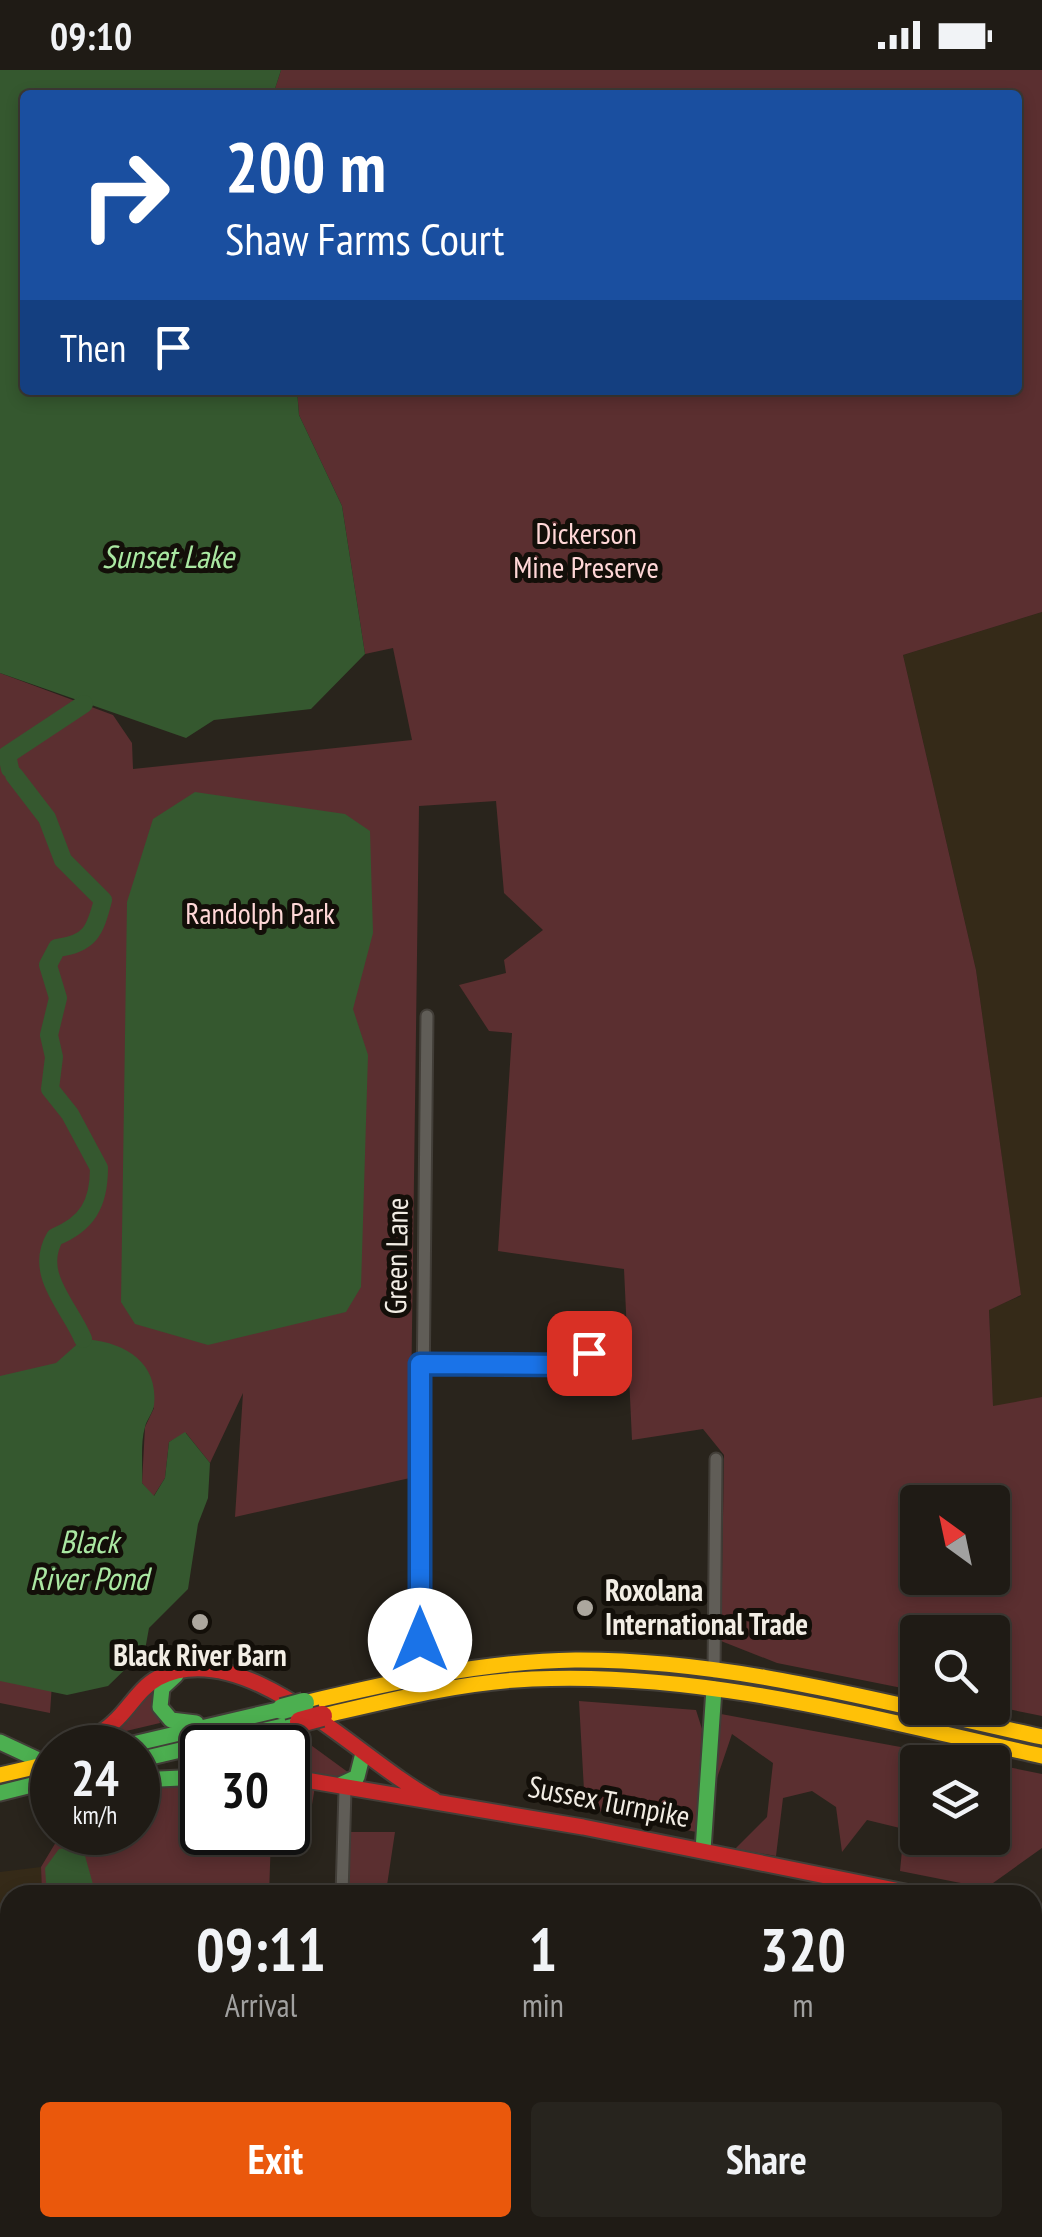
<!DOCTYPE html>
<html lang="en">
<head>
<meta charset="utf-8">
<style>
	:root { --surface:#1f1b15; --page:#27241e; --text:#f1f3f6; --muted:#a1a1a0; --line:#3c3934; --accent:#ea580c }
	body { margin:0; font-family:"PT Sans Narrow",sans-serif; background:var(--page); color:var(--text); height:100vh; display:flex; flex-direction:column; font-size:38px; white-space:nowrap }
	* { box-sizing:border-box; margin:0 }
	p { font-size:32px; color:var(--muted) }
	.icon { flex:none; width:55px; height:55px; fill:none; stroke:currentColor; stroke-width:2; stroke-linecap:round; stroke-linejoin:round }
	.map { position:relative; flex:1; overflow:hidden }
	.details { position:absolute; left:0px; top:1815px; width:1042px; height:352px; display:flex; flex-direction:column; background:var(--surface); border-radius:30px 30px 0 0; box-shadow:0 5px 15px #0003,0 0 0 2px var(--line) }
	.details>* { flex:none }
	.guide { position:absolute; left:20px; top:20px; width:1002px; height:305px; border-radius:10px; box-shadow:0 5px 15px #0003,0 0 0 2px var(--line); background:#1a4fa0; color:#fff; overflow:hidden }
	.needle { width:65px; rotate:327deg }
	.tools { position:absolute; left:900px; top:1415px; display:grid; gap:20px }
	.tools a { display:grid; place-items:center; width:110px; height:110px; border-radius:10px; background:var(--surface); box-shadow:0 5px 15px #0003,0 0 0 2px var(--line); font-size:50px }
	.speed { position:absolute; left:30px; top:1655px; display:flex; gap:20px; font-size:50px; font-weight:700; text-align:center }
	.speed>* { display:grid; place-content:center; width:130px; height:130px; border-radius:50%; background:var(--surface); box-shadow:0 5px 15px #0003,0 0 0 2px var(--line); line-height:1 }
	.speed small { font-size:25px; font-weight:400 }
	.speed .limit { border:5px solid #111; border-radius:15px; background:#fff; color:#111 }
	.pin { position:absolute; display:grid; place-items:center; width:85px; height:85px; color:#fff; margin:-42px; border-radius:20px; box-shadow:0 5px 15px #0006 }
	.me { position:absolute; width:110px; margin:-55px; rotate:0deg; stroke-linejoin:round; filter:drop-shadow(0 0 8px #0008) }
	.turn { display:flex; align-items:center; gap:35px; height:210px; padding:0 40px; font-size:45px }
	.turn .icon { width:130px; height:130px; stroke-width:2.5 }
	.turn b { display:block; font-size:70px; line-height:85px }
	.then { display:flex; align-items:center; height:95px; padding:0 40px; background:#0003; gap:20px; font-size:38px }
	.eta { display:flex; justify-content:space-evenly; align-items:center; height:170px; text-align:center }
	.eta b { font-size:60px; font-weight:700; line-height:70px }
	.button { display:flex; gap:20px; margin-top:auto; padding:20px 40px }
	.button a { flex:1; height:115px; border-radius:10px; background:var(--accent); color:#fff; font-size:40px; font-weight:700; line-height:115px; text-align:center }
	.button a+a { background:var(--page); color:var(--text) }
	.status { display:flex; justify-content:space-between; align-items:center; height:70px; padding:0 50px; background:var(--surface); direction:ltr }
	.status svg { height:28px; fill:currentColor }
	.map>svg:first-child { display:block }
	.built { fill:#352a18 }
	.green { fill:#5b2f30; fill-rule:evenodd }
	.water { fill:#35582f }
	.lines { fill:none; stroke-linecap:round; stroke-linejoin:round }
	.river { stroke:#35582f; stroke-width:18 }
	.street-casing { stroke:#423e38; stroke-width:15 }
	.fast-casing { stroke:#423e38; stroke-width:19 }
	.slow-casing { stroke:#423e38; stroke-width:19 }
	.jam-casing { stroke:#423e38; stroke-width:19 }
	.street { stroke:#605d57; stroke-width:11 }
	.fast { stroke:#4caf50; stroke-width:15 }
	.slow { stroke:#ffc107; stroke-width:15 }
	.jam { stroke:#c62828; stroke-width:15 }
	.fast-bridge-casing { stroke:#423e38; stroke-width:24; stroke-linecap:butt }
	.jam-bridge-casing { stroke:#423e38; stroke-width:24; stroke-linecap:butt }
	.fast-bridge { stroke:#4caf50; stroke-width:20 }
	.jam-bridge { stroke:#c62828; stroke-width:20 }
	.route-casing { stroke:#114b97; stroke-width:25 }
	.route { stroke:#1a73e8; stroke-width:18 }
	.poi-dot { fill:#aca79e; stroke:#130f09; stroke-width:4 }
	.labels { text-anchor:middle; stroke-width:10; stroke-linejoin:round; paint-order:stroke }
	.park-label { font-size:30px; fill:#ffd7d7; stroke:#130f09 }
	.street-label { font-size:30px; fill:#f2ede4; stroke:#130f09 }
	.poi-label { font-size:30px; font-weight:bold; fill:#f2ede4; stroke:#130f09; text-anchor:start }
	.water-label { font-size:32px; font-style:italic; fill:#aae8a2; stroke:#130f09 }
</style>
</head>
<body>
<div class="status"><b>09:10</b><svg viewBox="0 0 49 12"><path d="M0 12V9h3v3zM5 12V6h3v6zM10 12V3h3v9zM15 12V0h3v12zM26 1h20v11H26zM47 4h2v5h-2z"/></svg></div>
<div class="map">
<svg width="1042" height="2167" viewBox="0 0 1042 2167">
	<rect width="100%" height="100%" fill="#29241c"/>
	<path class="built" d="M1042 542V1327L993 1337 989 1239 1021 1226 976 900 903 585Z
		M41 1797 42 1825H10V1972L0 1974V1802Z
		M1042 2107V2167H718L725 2158H1032L1033 2108Z"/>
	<path class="green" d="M281 0H1042V542L903 585 976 900 1021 1225 989 1240 993 1336 1042 1327V1646L993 1636 992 1562H918L917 1621 777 1593 721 1571 724 1385 703 1359 632 1370 624 1199 498 1181 512 963 489 961 459 915 506 903 504 890 543 860 504 823 496 731 419 736 410 1408 235 1447 243 1323 210 1393 186 1363 169 1372 165 1408 153 1427 142 1413 145 1357 154 1338 75 1276 50 1643 0 1633V603L113 645 132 673 133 699 412 670 393 578 365 584 342 436 299 345 297 320H1018V25H273ZM918 1432H992V1508H918Z
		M152 1619 160 1653 105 1666Z
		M579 1631 696 1640 702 1659 696 1762 585 1738Z
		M721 1644 982 1692H918V1768H992L993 1694 1042 1704V1778L986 1818 900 1801 904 1759 867 1750 842 1782 836 1737 812 1721 783 1728 776 1786 735 1779 767 1747 773 1693 732 1664 715 1714Z
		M308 1673 371 1719 316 1711 305 1776 271 1767 269 1825H42L41 1797 56 1772 78 1770 77 1763 138 1762V1714L202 1698V1762H288V1678Z
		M347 1762H395L386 1822 391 1825H345Z
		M10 1972V2158H452L434 2167H0V1974Z"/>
	<path class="water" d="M0 0H281L273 25H25V320H297L299 345 342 436 365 584 311 639 214 650 186 668 0 603Z
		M195 722 345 744 370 761 373 863 353 939 368 985 361 1217 346 1242 208 1275 135 1254 121 1232 127 832 153 749Z
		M83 1269C121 1271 159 1290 154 1335 153 1343 147 1349 145 1357 140 1374 143 1396 142 1413L154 1426 165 1408 169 1372 185 1362 210 1393 208 1428 198 1454 188 1519 149 1558 145 1580 108 1616 67 1625 0 1611V1306L56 1293Z
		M82 1775 96 1825H47L45 1798 59 1779Z"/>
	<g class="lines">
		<path class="river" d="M10 699 7 685 84 634
			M14 705 47 748 63 790 103 830C95 861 90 874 57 878L48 895 58 928 49 965 54 987 50 1019 70 1044 99 1098C99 1134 87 1154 55 1167 33 1204 70 1237 83 1269
			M35 2167 46 2158"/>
		<g class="street-casing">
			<path id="street" d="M421 1293 572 1295 589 1283
				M714 1602 716 1389
				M420 1607 427 946
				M342 1825 345 1719"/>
		</g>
		<g class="fast-casing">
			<path id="fast" d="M176 1605 162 1618 160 1637 171 1650 196 1653
				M0 1672 45 1693
				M116 1678 282 1639
				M138 1690 300 1652
				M138 1710 202 1707
				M340 1715 357 1707 362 1687
				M0 1723 52 1710
				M703 1780 714 1619"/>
		</g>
		<g class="slow-casing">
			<path id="slow" d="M304 1633C393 1612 484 1591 575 1590 733 1589 889 1634 1042 1667
				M322 1646C391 1630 461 1612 532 1609 705 1601 874 1649 1042 1686
				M0 1705 52 1693"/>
		</g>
		<g class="jam-casing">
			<path id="jam" d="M76 1678C89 1670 103 1663 114 1652 129 1639 139 1618 158 1608 246 1563 359 1691 434 1730
				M288 1707 583 1757 920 1825
				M1032 1852 1042 1855"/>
		</g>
		<use href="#street" class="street"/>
		<use href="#fast" class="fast"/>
		<use href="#slow" class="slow"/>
		<use href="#jam" class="jam"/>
		<g class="fast-bridge-casing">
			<path id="fast-bridge" d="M282 1639 304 1633"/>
		</g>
		<g class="jam-bridge-casing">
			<path id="jam-bridge" d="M300 1652 322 1646"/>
		</g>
		<use href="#fast-bridge" class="fast-bridge"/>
		<use href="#jam-bridge" class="jam-bridge"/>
	</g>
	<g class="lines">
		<g class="route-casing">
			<path id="route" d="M420 1570V1294L572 1295 589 1283"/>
		</g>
		<use href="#route" class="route"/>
	</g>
	<g class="poi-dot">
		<circle cx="585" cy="1538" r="10"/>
		<circle cx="200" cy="1552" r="10"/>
	</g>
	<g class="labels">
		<g class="park-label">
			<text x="586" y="474">Dickerson<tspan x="586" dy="34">Mine Preserve</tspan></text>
			<text x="260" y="854">Randolph Park</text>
		</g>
		<g class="street-label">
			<text transform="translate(397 1186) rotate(-89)" y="10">Green Lane</text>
			<text transform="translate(609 1732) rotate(11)" y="10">Sussex Turnpike</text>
		</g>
		<g class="poi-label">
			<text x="605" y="1531">Roxolana<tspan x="605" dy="34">International Trade</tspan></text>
			<text x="200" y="1596" text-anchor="middle">Black River Barn</text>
		</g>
		<g class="water-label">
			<text x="168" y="498">Sunset Lake</text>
			<text x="89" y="1483">Black<tspan x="89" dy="37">River Pond</tspan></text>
		</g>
	</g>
</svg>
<div class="tools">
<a><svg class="needle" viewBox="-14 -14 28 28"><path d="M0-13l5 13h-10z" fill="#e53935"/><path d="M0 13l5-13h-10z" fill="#a1a1a0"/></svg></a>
<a><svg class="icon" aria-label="search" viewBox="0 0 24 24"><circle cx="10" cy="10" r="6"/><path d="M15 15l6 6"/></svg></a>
<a><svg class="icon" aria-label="layers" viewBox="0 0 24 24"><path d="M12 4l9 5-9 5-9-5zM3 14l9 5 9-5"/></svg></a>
</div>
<div class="speed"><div>24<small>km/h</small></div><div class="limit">30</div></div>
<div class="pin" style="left:589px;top:1283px;background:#d93025"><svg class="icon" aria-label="arrive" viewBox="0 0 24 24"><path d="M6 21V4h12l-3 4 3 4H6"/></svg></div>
<svg class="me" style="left:420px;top:1570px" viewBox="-20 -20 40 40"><circle r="19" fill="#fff"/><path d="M0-13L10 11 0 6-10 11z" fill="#1a73e8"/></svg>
<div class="guide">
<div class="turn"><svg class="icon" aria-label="right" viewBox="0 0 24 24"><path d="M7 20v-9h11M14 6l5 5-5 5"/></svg><div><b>200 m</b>Shaw Farms Court</div></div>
<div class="then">Then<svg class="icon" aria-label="arrive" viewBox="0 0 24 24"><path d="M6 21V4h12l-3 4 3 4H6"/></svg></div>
</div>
<section class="details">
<div class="eta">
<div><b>09:11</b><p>Arrival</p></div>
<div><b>1</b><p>min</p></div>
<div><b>320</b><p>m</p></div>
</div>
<div class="button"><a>Exit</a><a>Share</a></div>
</section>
</div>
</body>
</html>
